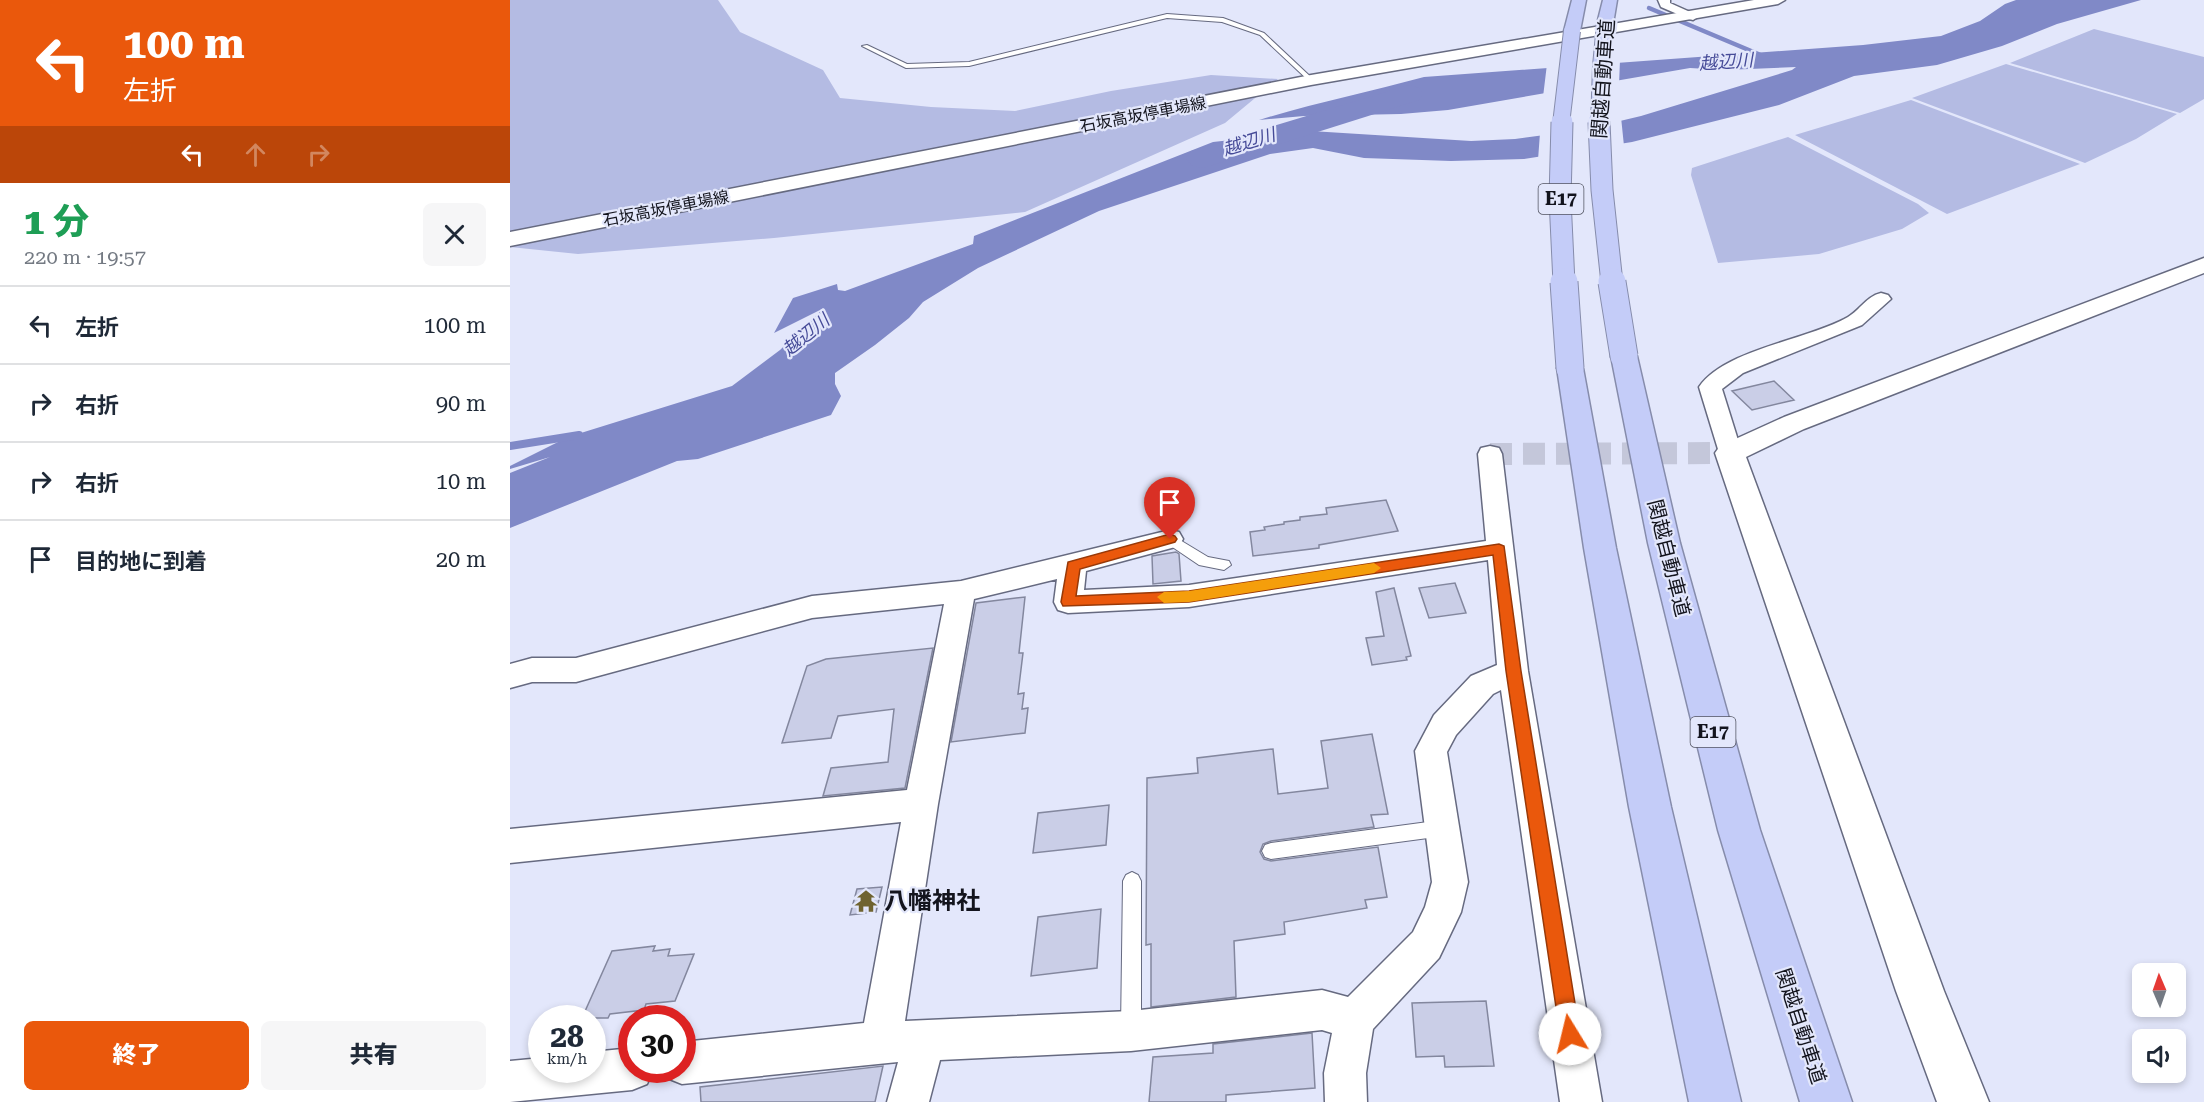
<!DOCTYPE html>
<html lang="ja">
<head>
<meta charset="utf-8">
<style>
	:root { --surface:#fff; --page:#f6f6f7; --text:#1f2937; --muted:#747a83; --line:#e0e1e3; --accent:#ea580c }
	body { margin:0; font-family:"Roboto Serif","Noto Sans JP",serif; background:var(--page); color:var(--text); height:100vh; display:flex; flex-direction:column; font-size:22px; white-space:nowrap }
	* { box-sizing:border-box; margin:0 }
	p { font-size:20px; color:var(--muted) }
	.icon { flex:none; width:33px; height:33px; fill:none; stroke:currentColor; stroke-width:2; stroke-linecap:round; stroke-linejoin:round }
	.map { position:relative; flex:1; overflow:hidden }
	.side { display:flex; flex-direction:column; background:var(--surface); width:510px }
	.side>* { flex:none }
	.guide { background:#ea580c; color:#fff; overflow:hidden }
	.needle { width:39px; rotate:358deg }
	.controls { position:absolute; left:1622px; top:963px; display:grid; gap:12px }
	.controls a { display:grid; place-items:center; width:54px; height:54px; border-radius:9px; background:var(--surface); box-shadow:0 3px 9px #0003; font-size:30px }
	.speed { position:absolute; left:18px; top:1005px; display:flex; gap:12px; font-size:30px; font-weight:700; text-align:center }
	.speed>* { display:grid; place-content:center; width:78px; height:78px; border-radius:50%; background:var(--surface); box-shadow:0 3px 9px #0003; line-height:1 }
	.speed small { font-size:15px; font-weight:400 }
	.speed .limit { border:9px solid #d22; background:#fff; color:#111 }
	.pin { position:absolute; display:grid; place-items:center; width:51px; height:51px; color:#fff; margin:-62px -26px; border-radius:50% 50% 50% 0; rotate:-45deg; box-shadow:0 0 6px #0007 }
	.pin .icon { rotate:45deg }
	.me { position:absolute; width:66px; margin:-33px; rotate:351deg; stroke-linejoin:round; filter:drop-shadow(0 0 4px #0008) }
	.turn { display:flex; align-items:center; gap:21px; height:126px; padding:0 24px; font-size:27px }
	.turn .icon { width:78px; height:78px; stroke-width:2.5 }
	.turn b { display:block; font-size:42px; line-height:51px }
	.lanes { display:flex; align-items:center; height:57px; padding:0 24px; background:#0003; justify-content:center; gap:30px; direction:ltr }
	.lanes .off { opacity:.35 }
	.round { display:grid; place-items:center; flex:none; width:63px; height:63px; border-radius:9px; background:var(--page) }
	.overview { display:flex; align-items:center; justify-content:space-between; height:102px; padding:0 24px }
	h1 { font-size:36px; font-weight:800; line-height:45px; color:#1e9e55 }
	.action { display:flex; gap:12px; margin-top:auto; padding:12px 24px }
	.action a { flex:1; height:69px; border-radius:9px; background:var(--accent); color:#fff; font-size:24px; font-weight:800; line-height:69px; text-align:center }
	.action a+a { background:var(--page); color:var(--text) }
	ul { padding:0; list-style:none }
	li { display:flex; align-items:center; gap:18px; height:78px; padding:0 24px; border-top:2px solid var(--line) }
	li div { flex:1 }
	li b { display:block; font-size:22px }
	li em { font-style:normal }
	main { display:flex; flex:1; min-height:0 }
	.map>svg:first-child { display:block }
	.green { fill:#b4bbe3 }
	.water { fill:#8089c7 }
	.pier { fill:#e3e7fb }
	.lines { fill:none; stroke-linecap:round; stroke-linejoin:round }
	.stream-far1 { stroke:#8089c7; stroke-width:4.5 }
	.stream { stroke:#8089c7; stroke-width:8 }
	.river { fill:#8089c7; fill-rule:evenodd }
	.building { fill:#cacee7; stroke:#83879e; stroke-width:1.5 }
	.minor-tunnel { stroke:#c4c7da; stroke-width:22; stroke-dasharray:22 11; stroke-linecap:butt }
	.service-casing { stroke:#666a80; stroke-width:2 }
	.minor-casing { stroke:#666a80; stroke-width:3 }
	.tertiary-casing { stroke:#666a80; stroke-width:3 }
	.secondary-casing { stroke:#666a80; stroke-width:3 }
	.motorway-casing { stroke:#868cab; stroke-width:3 }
	.service { fill:#fff; fill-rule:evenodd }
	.minor { fill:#fff; fill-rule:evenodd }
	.tertiary { fill:#fff; fill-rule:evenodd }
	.secondary { fill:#fff; fill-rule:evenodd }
	.motorway { fill:#c4ccf8; fill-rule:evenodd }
	.motorway-bridge-far2-casing { stroke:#868cab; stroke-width:18; stroke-linecap:butt }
	.motorway-bridge-far1-casing { stroke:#868cab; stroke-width:23; stroke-linecap:butt }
	.motorway-bridge-casing { stroke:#868cab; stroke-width:29; stroke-linecap:butt }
	.motorway-bridge-far2 { stroke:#c4ccf8; stroke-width:16 }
	.motorway-bridge-far1 { stroke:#c4ccf8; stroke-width:21 }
	.motorway-bridge { stroke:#c4ccf8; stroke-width:27 }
	.route { fill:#ea580c; stroke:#983908; stroke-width:1.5 }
	.slow { fill:#f59e0b }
	.labels { text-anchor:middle; stroke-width:4.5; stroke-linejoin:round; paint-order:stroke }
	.far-street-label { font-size:16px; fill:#13141d; stroke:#e3e7fb }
	.far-water-label { font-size:18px; font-style:italic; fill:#464b98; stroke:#e3e7fb }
	.shield { fill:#e3e7fb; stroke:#515360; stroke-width:1.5 }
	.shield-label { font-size:18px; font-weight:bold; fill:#13141d }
	.street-label { font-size:20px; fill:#13141d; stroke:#e3e7fb }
	.near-poi-label { font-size:24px; font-weight:bold; fill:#13141d; stroke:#e3e7fb; text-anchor:start }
</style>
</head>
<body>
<main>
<section class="side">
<div class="guide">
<div class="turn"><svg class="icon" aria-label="left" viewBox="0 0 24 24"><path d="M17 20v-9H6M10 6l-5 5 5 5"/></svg><div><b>100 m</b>左折</div></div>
<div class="lanes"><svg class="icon" aria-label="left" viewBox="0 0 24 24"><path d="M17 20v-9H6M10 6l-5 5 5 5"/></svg><svg class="icon off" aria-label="ahead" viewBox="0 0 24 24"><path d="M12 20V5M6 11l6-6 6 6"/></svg><svg class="icon off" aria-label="right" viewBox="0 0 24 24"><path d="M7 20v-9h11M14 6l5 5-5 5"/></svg></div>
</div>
<div class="overview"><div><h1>1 分</h1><p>220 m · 19:57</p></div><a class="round"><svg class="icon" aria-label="close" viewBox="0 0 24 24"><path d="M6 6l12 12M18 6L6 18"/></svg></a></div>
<ul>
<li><svg class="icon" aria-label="left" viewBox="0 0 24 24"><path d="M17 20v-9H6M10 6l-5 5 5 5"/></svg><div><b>左折</b></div><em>100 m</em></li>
<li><svg class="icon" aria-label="right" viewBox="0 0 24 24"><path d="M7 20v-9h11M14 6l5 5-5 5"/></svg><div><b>右折</b></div><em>90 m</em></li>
<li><svg class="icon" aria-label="right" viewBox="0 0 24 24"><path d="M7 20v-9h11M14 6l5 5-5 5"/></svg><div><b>右折</b></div><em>10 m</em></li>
<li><svg class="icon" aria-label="arrive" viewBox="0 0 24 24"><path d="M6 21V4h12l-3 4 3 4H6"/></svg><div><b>目的地に到着</b></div><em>20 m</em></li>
</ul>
<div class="action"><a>終了</a><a>共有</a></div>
</section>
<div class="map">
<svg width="1694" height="1102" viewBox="0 0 1694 1102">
	<rect width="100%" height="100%" fill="#e3e7fb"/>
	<path class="green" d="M0 0H208L230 32 313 70 330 98 421 107 505 111 601 91 701 75 768 79 715 123 515 212 264 238 68 254 0 247Z
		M1584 29 1694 57V99L1670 113 1500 63Z
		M1496 64 1667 114 1626 139 1575 163 1402 98Z
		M1401 100 1570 164 1437 214 1285 135Z
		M1278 137 1408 204 1419 213 1392 229 1309 254 1208 263 1181 175 1182 168Z"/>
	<path class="water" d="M1506 0H1631L1547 24 1492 46 1427 65 1344 76 1269 105 1122 142 1014 159 941 161 854 158 803 148 760 154 589 211 468 268 413 302 399 318 365 345 325 373V384L331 396 321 415 188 459 167 461 0 528V473L40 457 0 469V466L58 437 222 386 270 350 314 308 264 333 283 298 327 284 328 290 335 291 463 244 464 236 703 142 801 131 961 141 1005 139 1072 130 1131 116 1282 70 1286 67 1214 70 1180 68 938 110 891 114 794 116 749 120C804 103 859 92 914 77L1353 45 1431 36 1470 21 1495 4Z"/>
	<path class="pier" d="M1110 60 1109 85 1033 97 1037 64Z
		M1111 117 1114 146 1028 160 1030 133 1072 127Z"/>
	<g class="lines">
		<path class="stream-far1" d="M1139 8 1253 56"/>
		<path class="stream" d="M0 446 69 435"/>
		<path class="river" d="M899 85 909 88 913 94 909 100 703 165 692 168 681 165 676 158 681 151Z"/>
	</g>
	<path class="building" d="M1264 381 1284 400 1242 410 1222 391Z
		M876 500 888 531 809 545V548L743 556 740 532 755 530 754 527 774 524V522L790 520V517L817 514 816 508Z
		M666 552 669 554 671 581 643 584 642 556Z
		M945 583 956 613 919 618 909 588Z
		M884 588 901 656 896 657 897 660 862 665 856 638 874 636 866 592Z
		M515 597 509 653H513L508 694 514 693 512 709 518 708 515 733 441 742 466 603Z
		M423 648 395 788 313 796 321 768 378 762 384 709 328 716 321 738 272 743 297 666 316 659Z
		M862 734 878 814 861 815 864 827 761 841 753 844 750 852 754 859 761 861 868 847 877 897 855 900 857 908 774 922 775 934 724 941 726 997 641 1007V944L636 945 637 778 688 773 687 758 763 749 768 794 818 788 811 741Z
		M599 805 596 845 523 853 528 813Z
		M372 887 366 912 340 915 347 889Z
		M591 909 587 968 521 976 528 917Z
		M145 946 143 951 160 949 158 956 184 954 165 1001 136 1004 134 1010 100 1014 98 1018H72L102 951Z
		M976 1001 984 1066 935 1067 934 1056 906 1057 902 1003Z
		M802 1033 805 1088 716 1095V1102H639L643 1057 703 1053V1044Z
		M373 1066 365 1102H191L190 1087Z"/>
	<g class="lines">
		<path class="minor-tunnel" d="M980 454 1220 453"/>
		<g class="service-casing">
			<path id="service" d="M657 14 713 18 754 33 804 80 799 81 750 35 712 22 657 18 459 66 396 68 352 46 357 45 397 64 459 62Z
				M660 534 698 557 719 561 721 565 714 570 689 565 655 542 653 539Z
				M933 820 939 822 942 828 939 834 933 836 761 859 755 857 752 851 755 845 761 843Z
				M622 872 628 875 631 881V1029L628 1036 621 1039 614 1036 611 1029 613 881 616 875Z"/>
		</g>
		<g class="minor-casing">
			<path id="minor" d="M1148 0H1160V3L1189 16 1183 20 1179 19 1151 7Z
				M1371 293 1378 295 1381 299 1352 325 1233 373 1212 389 1232 453 1229 459 1220 461 1211 459 1189 387C1215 349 1298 340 1338 317 1350 310 1357 296 1371 293Z
				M980 446 989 448 992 454 1018 671 1092 1102H1050L991 690 983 694 946 735 937 752 958 882 951 912 929 958 863 1029 856 1073 857 1102H815L814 1073 822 1033 812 1030 621 1051 430 1060 419 1102H377L388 1062 172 1084 157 1078 154 1070H172V1042L354 1023 391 822 0 863V829L397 790 434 604 302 618 66 682H22L0 688V664L22 658H66L302 596 451 581 660 530 669 532 673 539 669 546 576 571 574 590 679 585 976 541 968 454 971 448ZM978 560 987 665 961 676 924 715 905 751 922 882 915 907 903 932 838 997 812 990 621 1011 395 1021 428 804 464 599 547 579 544 602 548 610 558 613 679 607Z
				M122 1048V1070H143L137 1084 122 1090 0 1102V1061L32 1058V1070H82V1052Z"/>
		</g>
		<g class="tertiary-casing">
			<path id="tertiary" d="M1694 258V273L1294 429 1236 457 1434 991 1479 1102H1427L1386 991 1205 453 1210 446 1274 417Z"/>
		</g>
		<g class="secondary-casing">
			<path id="secondary" d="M1244 0H1275L1268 4 801 85 0 246V232L801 75Z"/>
		</g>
		<g class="motorway-casing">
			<path id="motorway" d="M1062 0H1076L1070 31 1062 36 1054 31Z
				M1093 0H1107L1103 24 1095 29 1087 24Z
				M1114 348 1123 350 1127 356 1170 543 1250 830 1342 1102H1290L1208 830 1138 543 1101 356 1105 350Z
				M1060 360 1069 362 1073 368 1106 548 1161 807 1231 1102H1179L1119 807 1074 548 1047 368 1051 362Z"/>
		</g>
		<use href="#service" class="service"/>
		<use href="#minor" class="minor"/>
		<use href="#tertiary" class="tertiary"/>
		<use href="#secondary" class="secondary"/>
		<use href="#motorway" class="motorway"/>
		<g class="motorway-bridge-far2-casing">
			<path id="motorway-bridge-far2" d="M1051 124 1062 31
				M1089 124 1091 66 1095 24"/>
		</g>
		<g class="motorway-bridge-far1-casing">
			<path id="motorway-bridge-far1" d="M1052 122 1050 199 1054 283
				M1089 122 1092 190 1102 283"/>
		</g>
		<g class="motorway-bridge-casing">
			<path id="motorway-bridge" d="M1054 282 1060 368
				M1102 282 1114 356"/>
		</g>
		<use href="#motorway-bridge-far2" class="motorway-bridge-far2"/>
		<use href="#motorway-bridge-far1" class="motorway-bridge-far1"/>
		<use href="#motorway-bridge" class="motorway-bridge"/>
	</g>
	<path class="route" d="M660 534 665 536 667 539 665 542 570 569 566 596 679 591 989 544 994 546 1011 671 1070 1034 1067 1041 1060 1044 1053 1041 1050 1034 996 671 983 555 679 602 553 606 551 602 558 562Z"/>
	<path class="slow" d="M864 563 871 568 864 573 679 602 654 603 647 597 654 592 679 591Z"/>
	<defs>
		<g id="temple-bare" transform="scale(1.8)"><path d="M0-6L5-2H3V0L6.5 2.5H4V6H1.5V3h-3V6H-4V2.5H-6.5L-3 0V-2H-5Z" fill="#6f6330" stroke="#e3e7fb" stroke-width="2.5" paint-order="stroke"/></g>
	</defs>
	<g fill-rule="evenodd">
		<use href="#temple-bare" x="356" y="901"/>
	</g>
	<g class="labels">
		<g class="far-street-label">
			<text transform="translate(633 114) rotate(-11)" y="6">石坂高坂停車場線</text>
			<text transform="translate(156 208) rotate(-11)" y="6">石坂高坂停車場線</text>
		</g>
		<g class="far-water-label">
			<text transform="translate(1216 62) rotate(-4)" y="6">越辺川</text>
			<text transform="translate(739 142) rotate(-17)" y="6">越辺川</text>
			<text transform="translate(296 335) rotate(-39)" y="6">越辺川</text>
		</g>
		<g class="shield">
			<rect x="1028.5" y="184" width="45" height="30" rx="4.5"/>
			<rect x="1180.5" y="717" width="45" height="30" rx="4.5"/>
		</g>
		<g class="shield-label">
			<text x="1051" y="205">E17</text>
			<text x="1203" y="738">E17</text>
		</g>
		<g class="street-label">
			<text transform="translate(1093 79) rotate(-86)" y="7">関越自動車道</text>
			<text transform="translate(1159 558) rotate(76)" y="7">関越自動車道</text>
			<text transform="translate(1291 1026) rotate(72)" y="7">関越自動車道</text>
		</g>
		<g class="near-poi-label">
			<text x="374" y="909">八幡神社</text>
		</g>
	</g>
</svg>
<div class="controls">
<a><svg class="needle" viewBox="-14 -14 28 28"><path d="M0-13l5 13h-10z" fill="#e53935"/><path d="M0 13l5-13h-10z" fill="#747a83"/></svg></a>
<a><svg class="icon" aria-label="sound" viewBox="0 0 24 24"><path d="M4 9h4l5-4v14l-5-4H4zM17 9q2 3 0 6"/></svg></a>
</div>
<div class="speed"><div>28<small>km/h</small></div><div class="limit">30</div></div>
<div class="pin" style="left:660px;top:539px;background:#d93025"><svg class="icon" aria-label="arrive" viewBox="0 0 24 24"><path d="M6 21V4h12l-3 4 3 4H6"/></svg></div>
<svg class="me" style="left:1060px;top:1034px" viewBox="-20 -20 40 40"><circle r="19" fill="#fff"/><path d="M0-13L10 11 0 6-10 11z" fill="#ea580c"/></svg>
</div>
</main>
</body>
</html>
